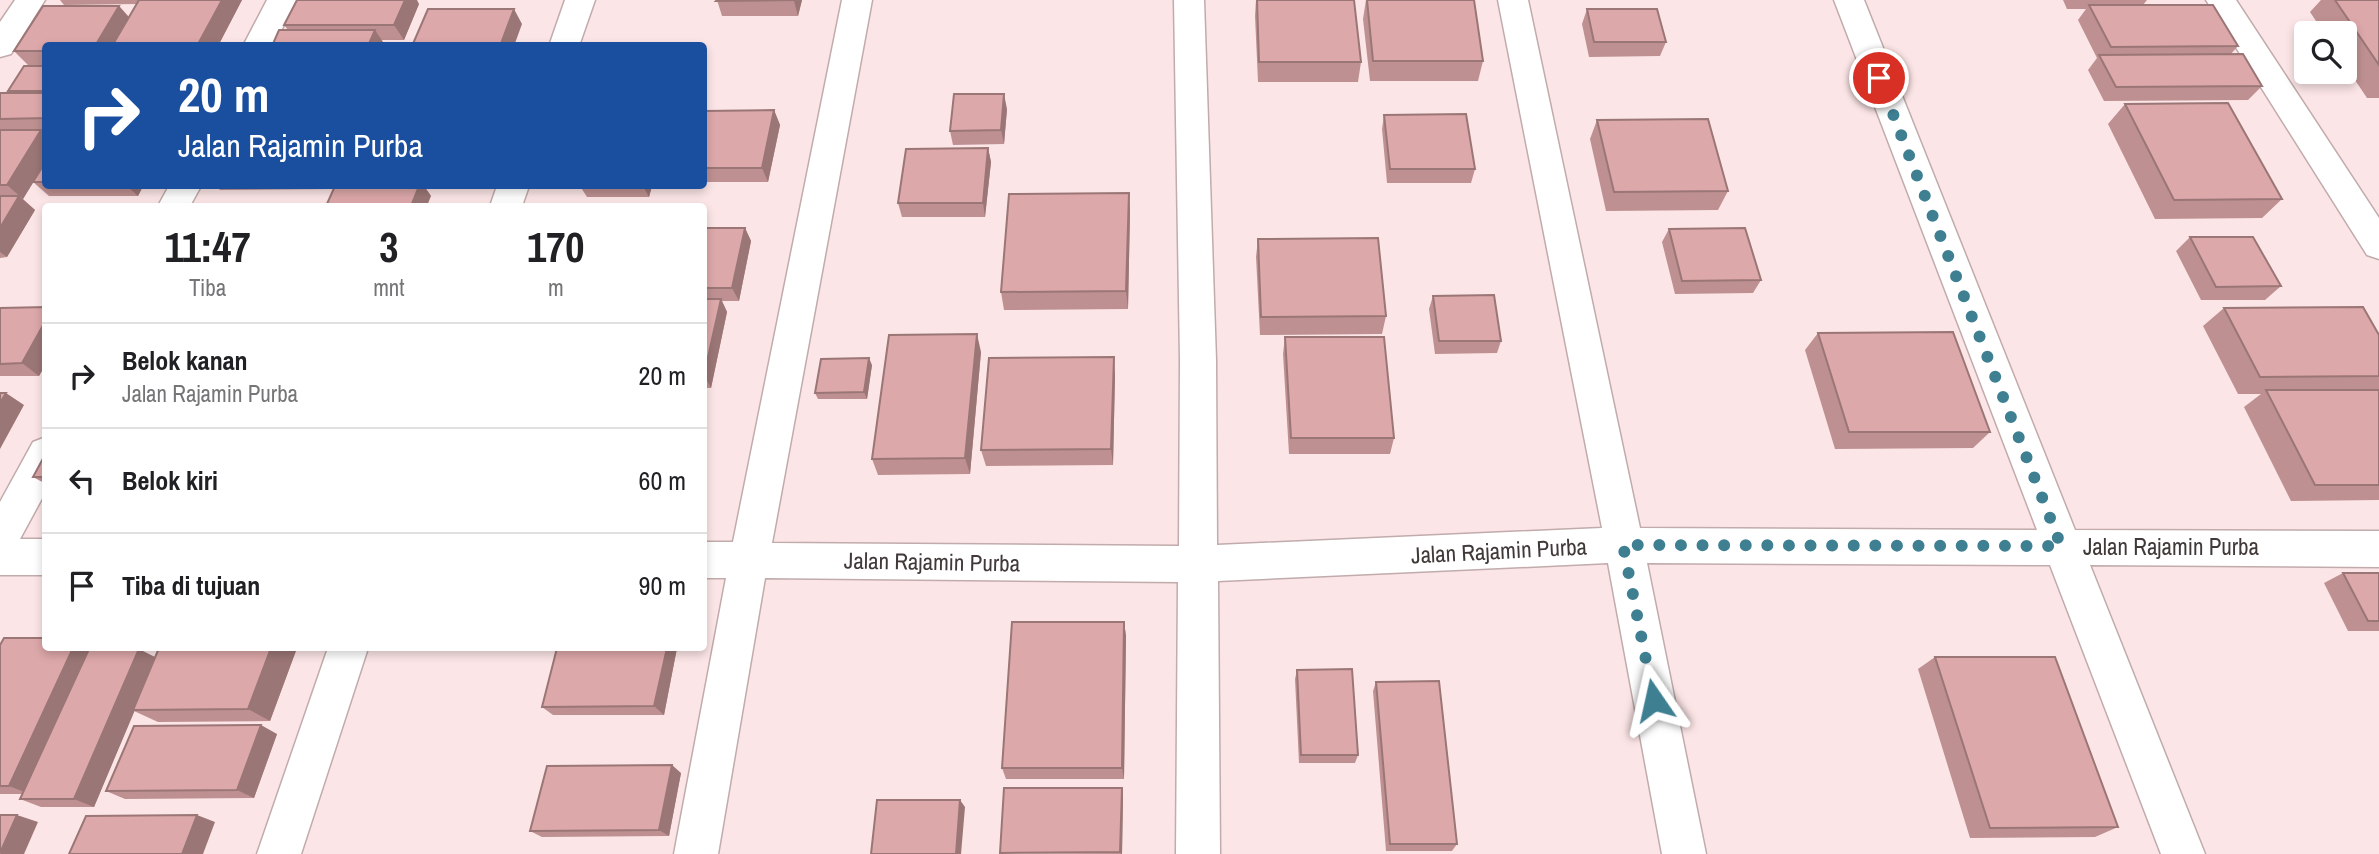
<!DOCTYPE html>
<html lang="id">
<head>
<meta charset="utf-8">
<style>
	:root { --surface:#fff; --page:#f2f2f2; --text:#202124; --muted:#757577; --line:#e0e0e0 }
	body { margin:0; font-family:"Archivo Narrow",sans-serif; background:var(--page); color:var(--text); height:100vh; display:flex; flex-direction:column; font-size:26px; white-space:nowrap }
	* { box-sizing:border-box; margin:0 }
	p { font-size:23px; color:var(--muted) }
	.icon { flex:none; width:38px; height:38px; fill:none; stroke:currentColor; stroke-width:2; stroke-linecap:round; stroke-linejoin:round }
	.map { position:relative; flex:1; overflow:hidden }
	.details { position:absolute; left:42px; top:203px; width:665px; height:448px; display:flex; flex-direction:column; background:var(--surface); border-radius:7px; box-shadow:0 4px 10px #0003 }
	.details>* { flex:none }
	.guide { position:absolute; left:42px; top:42px; width:665px; height:147px; border-radius:7px; box-shadow:0 4px 10px #0003; background:#1a4fa0; color:#fff; overflow:hidden }
	.buttons { position:absolute; left:2294px; top:21px; display:grid; gap:14px }
	.buttons a { display:grid; place-items:center; width:63px; height:63px; border-radius:7px; background:var(--surface); box-shadow:0 4px 10px #0003; font-size:35px }
	.pin { position:absolute; display:grid; place-items:center; width:60px; height:60px; color:#fff; margin:-30px; border:4px solid #fff; border-radius:50%; box-shadow:0 2px 7px #0007 }
	.me { position:absolute; width:77px; margin:-38px; rotate:349deg; stroke-linejoin:round; filter:drop-shadow(0 0 5px #0008) }
	.turn { display:flex; align-items:center; gap:24px; height:147px; padding:0 21px; font-size:32px }
	.turn .icon { width:91px; height:91px; stroke-width:2.5 }
	.turn b { display:block; font-size:49px; line-height:60px }
	.eta { display:flex; justify-content:space-evenly; align-items:center; height:119px; text-align:center }
	.eta b { font-size:42px; font-weight:800; line-height:49px }
	ul { padding:0; list-style:none }
	li { display:flex; align-items:center; gap:21px; height:105px; padding:0 21px; border-top:2px solid var(--line) }
	li div { flex:1 }
	li b { display:block; font-size:26px }
	li em { font-style:normal }
	.map>svg:first-child { display:block }
	.lines { fill:none; stroke-linecap:round; stroke-linejoin:round }
	.minor-casing { stroke:#c1abac; stroke-width:3 }
	.minor { fill:#fff; fill-rule:evenodd }
	.wall { fill:#be9091 }
	.shaded-wall { fill:#9b7676 }
	.building { fill:#dda8a9; stroke:#9b7676; stroke-width:2 }
	.route { stroke:#3e7f91; stroke-width:12; stroke-dasharray:0 21.6 }
	.labels { text-anchor:middle; stroke-width:5; stroke-linejoin:round; paint-order:stroke }
	.street-label { font-size:23px; fill:#413838; stroke:#fff }
</style>
</head>
<body>
<div class="map">
<svg width="2379" height="854" viewBox="0 0 2379 854">
	<rect width="100%" height="100%" fill="#fce5e6"/>
	<g class="lines">
		<g class="minor-casing">
			<path id="minor" d="M15 0H45L11 54 0 57V22Z
				M267 0H297L273 46H243Z
				M565 0H595L579 46H549Z
				M842 0H872L772 543 1179 546 1180 360 1174 0H1204L1216 360 1217 545 1602 528 1498 0H1528L1640 528 2037 530 1834 0H1864L2075 530 2379 531V567L2090 565 2205 854H2161L2050 565 1647 563 1706 854H1662L1608 563 1218 581 1220 854H1176L1178 582 765 578 718 854H674L726 578H704V542H733Z
				M2206 0H2236L2379 218V259L2367 255Z
				M169 186H201L190 206H158Z
				M497 186H529L522 206H490Z
				M46 437V491L20 539H46V575H0V502L33 442Z
				M328 648H368L301 854H257Z"/>
		</g>
		<use href="#minor" class="minor"/>
	</g>
	<path class="wall" d="M60 0H242L218 46H46V66H29L14 51 119 6 129 17 136 4 64 5Z
		M717 0H802L798 16H722Z
		M1256 0 1361 62 1358 82H1258L1255 16Z
		M1366 0 1483 61 1478 81H1370L1363 19Z
		M2063 0H2147L2143 5 2238 46 2230 55 2262 86 2248 100 2104 101 2088 70 2097 58 2078 20 2086 9H2067Z
		M2321 0H2379V98H2367L2345 65V33H2324L2310 12Z
		M419 4 404 40H381L385 45 288 30 284 25Z
		M1587 9 1666 42 1660 56 1589 57 1582 24Z
		M46 66V133H44L46 135V186H143L138 196H49L33 182 23 199 35 210 7 257 0 258V93H10L8 91Z
		M2125 104 2282 199 2262 218 2155 219 2108 124Z
		M1007 109 1004 144 953 145 950 131Z
		M774 110 780 125 768 182H704V111Z
		M1384 115 1475 169 1471 183H1387L1382 129Z
		M1597 120 1728 191 1718 210 1606 211 1590 139Z
		M988 148 991 162 985 217H902L898 203Z
		M216 186H424L431 196 334 189 220 190Z
		M580 186H652L649 197H587Z
		M1129 193 1130 212 1128 309 1004 310 1001 292Z
		M704 228H745L751 241 739 301H722L727 312 711 388H704Z
		M1669 229 1761 280 1753 293 1675 294 1662 242Z
		M2190 237 2281 286 2265 300H2201L2176 251Z
		M1258 239 1386 316 1382 334 1260 335 1256 257Z
		M1433 296 1501 341 1497 353 1435 354 1429 309Z
		M46 307V364L39 376H0V308Z
		M2224 308 2379 335V500L2291 501 2244 407 2261 394H2238L2203 326Z
		M1818 333 1990 432 1973 448 1835 449 1805 350Z
		M1285 337 1394 438 1390 454H1289L1283 354Z
		M981 352 970 474 878 475 872 459Z
		M872 365 867 399H818L815 393Z
		M1115 375 1113 465 986 466 981 450Z
		M46 453V484L33 477Z
		M2343 573H2379V631H2348L2324 583Z
		M1124 622 1126 636 1124 779H1006L1002 768Z
		M0 645 46 648H96V649L155 657 159 648H297L270 721 158 722 134 711 94 807H41L20 799 23 794H0Z
		M677 648 664 715H553L542 707Z
		M1935 657 2118 827 2095 837 1970 838 1918 669Z
		M1297 670 1358 755 1355 763H1299L1295 679Z
		M1376 682 1457 844 1452 851H1386L1373 691Z
		M277 734 254 798 125 799 106 791Z
		M681 773 669 836 542 837 530 831Z
		M1123 795 1122 854 1000 853Z"/>
	<path class="shaded-wall" d="M222 0H242L218 46H197Z
		M405 0H417L419 4 404 40 394 25Z
		M794 0H802L798 16 794 1Z
		M119 6 132 21 118 46H95Z
		M514 9 522 24 514 46H500Z
		M375 30 385 45V46H368Z
		M1004 94 1007 109 1004 144 1001 130Z
		M774 110 780 125 768 182 762 168Z
		M41 130 46 135V162L23 199 7 185Z
		M988 148 991 162 985 217 983 203Z
		M127 186H143L138 196Z
		M419 186H424L431 196 427 206H411Z
		M643 186H652L649 197Z
		M1129 193 1130 212 1128 309 1126 291Z
		M19 196 35 210 7 257 0 252V228Z
		M745 228 751 241 739 301 732 288Z
		M721 299 727 312 711 388 704 375Z
		M46 320V364L39 376 22 363Z
		M977 334 981 352 970 474 965 458Z
		M1114 357 1115 375 1113 465 1111 449Z
		M869 358 872 365 867 399 864 392Z
		M6 393 24 405 0 449V403Z
		M1124 622 1126 636 1124 779 1122 768Z
		M73 648H96L30 794 9 786Z
		M271 648H297L270 721 248 709Z
		M667 648H677L664 715 654 706Z
		M139 649 157 658 94 807 74 799Z
		M261 725 277 734 254 798 237 790Z
		M672 765 681 773 669 836 659 830Z
		M1122 788 1123 795 1122 854H1121Z
		M960 800 965 807 961 854H956Z
		M17 815 38 822 24 854H0Z
		M197 815 215 822 203 854H182Z"/>
	<path class="building" d="M139 0H222L197 46H112Z
		M297 0H405L394 25H284Z
		M717 0H794L716 1Z
		M1257 0H1354L1361 62H1259Z
		M1367 0H1474L1483 61H1373Z
		M2335 0H2379V65Z
		M2089 5H2213L2238 46 2111 47Z
		M43 6H119L95 46H46V51H14Z
		M428 9H514L500 46H412Z
		M1587 9H1657L1666 42H1594Z
		M279 30H375L368 46H272Z
		M2243 54 2262 86 2116 87 2099 55Z
		M24 66H46V91H8Z
		M0 93H46V118L0 119Z
		M954 94H1004L1001 130 950 131Z
		M2228 103 2282 199 2174 200 2125 104Z
		M774 110 762 168H704V111Z
		M1466 114 1475 169H1390L1384 115Z
		M1708 119 1728 191 1614 192 1597 120Z
		M0 130H41L7 185H0Z
		M988 148 983 203H898L906 149Z
		M46 161V182H33Z
		M335 186H419L411 206H326Z
		M1129 193 1126 291 1001 292 1009 194Z
		M0 196H19L0 228Z
		M704 228H745L732 288H704Z
		M1745 228 1761 280 1682 281 1669 229Z
		M2190 237H2253L2281 286 2216 287Z
		M1378 238 1386 316 1261 317 1258 239Z
		M1494 295 1501 341H1439L1433 296Z
		M704 299H721L704 375Z
		M46 307V320L22 363 0 364V308Z
		M2363 307 2379 335V376L2260 377 2224 308Z
		M1953 332 1990 432H1849L1818 333Z
		M977 334 965 458 872 459 889 335Z
		M1285 337H1384L1394 438H1291Z
		M1114 357 1111 449 981 450 989 358Z
		M869 358 864 392 815 393 821 359Z
		M2266 390H2379V485H2315Z
		M0 393H6L0 403Z
		M46 453V477H33Z
		M2343 573H2379V621H2368Z
		M1012 622H1124L1122 768H1002Z
		M4 638H46V648H73L9 786H0V645Z
		M159 648H271L248 709 133 710Z
		M557 648H667L654 706 542 707Z
		M89 649H139L74 799H20Z
		M1935 657H2055L2118 827 1990 828Z
		M1352 669 1358 755H1301L1297 670Z
		M1439 681 1457 844H1390L1376 682Z
		M261 725 237 790 106 791 134 726Z
		M672 765 659 830 530 831 547 766Z
		M1004 788H1122L1120 852 1000 853Z
		M877 800H960L956 854H871Z
		M0 815H17L0 853Z
		M197 815 182 854H69L86 816Z"/>
	<g class="lines">
		<path class="route" d="M1654 700 1623 545 2061 546 1879 78"/>
	</g>
	<g class="labels">
		<g class="street-label">
			<text x="2171" y="555">Jalan Rajamin Purba</text>
			<text transform="translate(1499 551) rotate(-3)" y="8">Jalan Rajamin Purba</text>
			<text transform="translate(932 562) rotate(1)" y="8">Jalan Rajamin Purba</text>
		</g>
	</g>
</svg>
<div class="buttons">
<a><svg class="icon" aria-label="search" viewBox="0 0 24 24"><circle cx="10" cy="10" r="6"/><path d="M15 15l6 6"/></svg></a>
</div>
<div class="pin" style="left:1879px;top:78px;background:#d93025"><svg class="icon" aria-label="arrive" viewBox="0 0 24 24"><path d="M6 21V4h12l-3 4 3 4H6"/></svg></div>
<svg class="me" style="left:1654px;top:700px" viewBox="-20 -20 40 40"><path d="M0-17L14 15 0 8-14 15z" fill="#3e7f91" stroke="#fff" stroke-width="4"/></svg>
<div class="guide">
<div class="turn"><svg class="icon" aria-label="right" viewBox="0 0 24 24"><path d="M7 20v-9h11M14 6l5 5-5 5"/></svg><div><b>20 m</b>Jalan Rajamin Purba</div></div>
</div>
<section class="details">
<div class="eta">
<div><b>11:47</b><p>Tiba</p></div>
<div><b>3</b><p>mnt</p></div>
<div><b>170</b><p>m</p></div>
</div>
<ul>
<li><svg class="icon" aria-label="right" viewBox="0 0 24 24"><path d="M7 20v-9h11M14 6l5 5-5 5"/></svg><div><b>Belok kanan</b><p>Jalan Rajamin Purba</p></div><em>20 m</em></li>
<li><svg class="icon" aria-label="left" viewBox="0 0 24 24"><path d="M17 20v-9H6M10 6l-5 5 5 5"/></svg><div><b>Belok kiri</b></div><em>60 m</em></li>
<li><svg class="icon" aria-label="arrive" viewBox="0 0 24 24"><path d="M6 21V4h12l-3 4 3 4H6"/></svg><div><b>Tiba di tujuan</b></div><em>90 m</em></li>
</ul>
</section>
</div>
</body>
</html>
